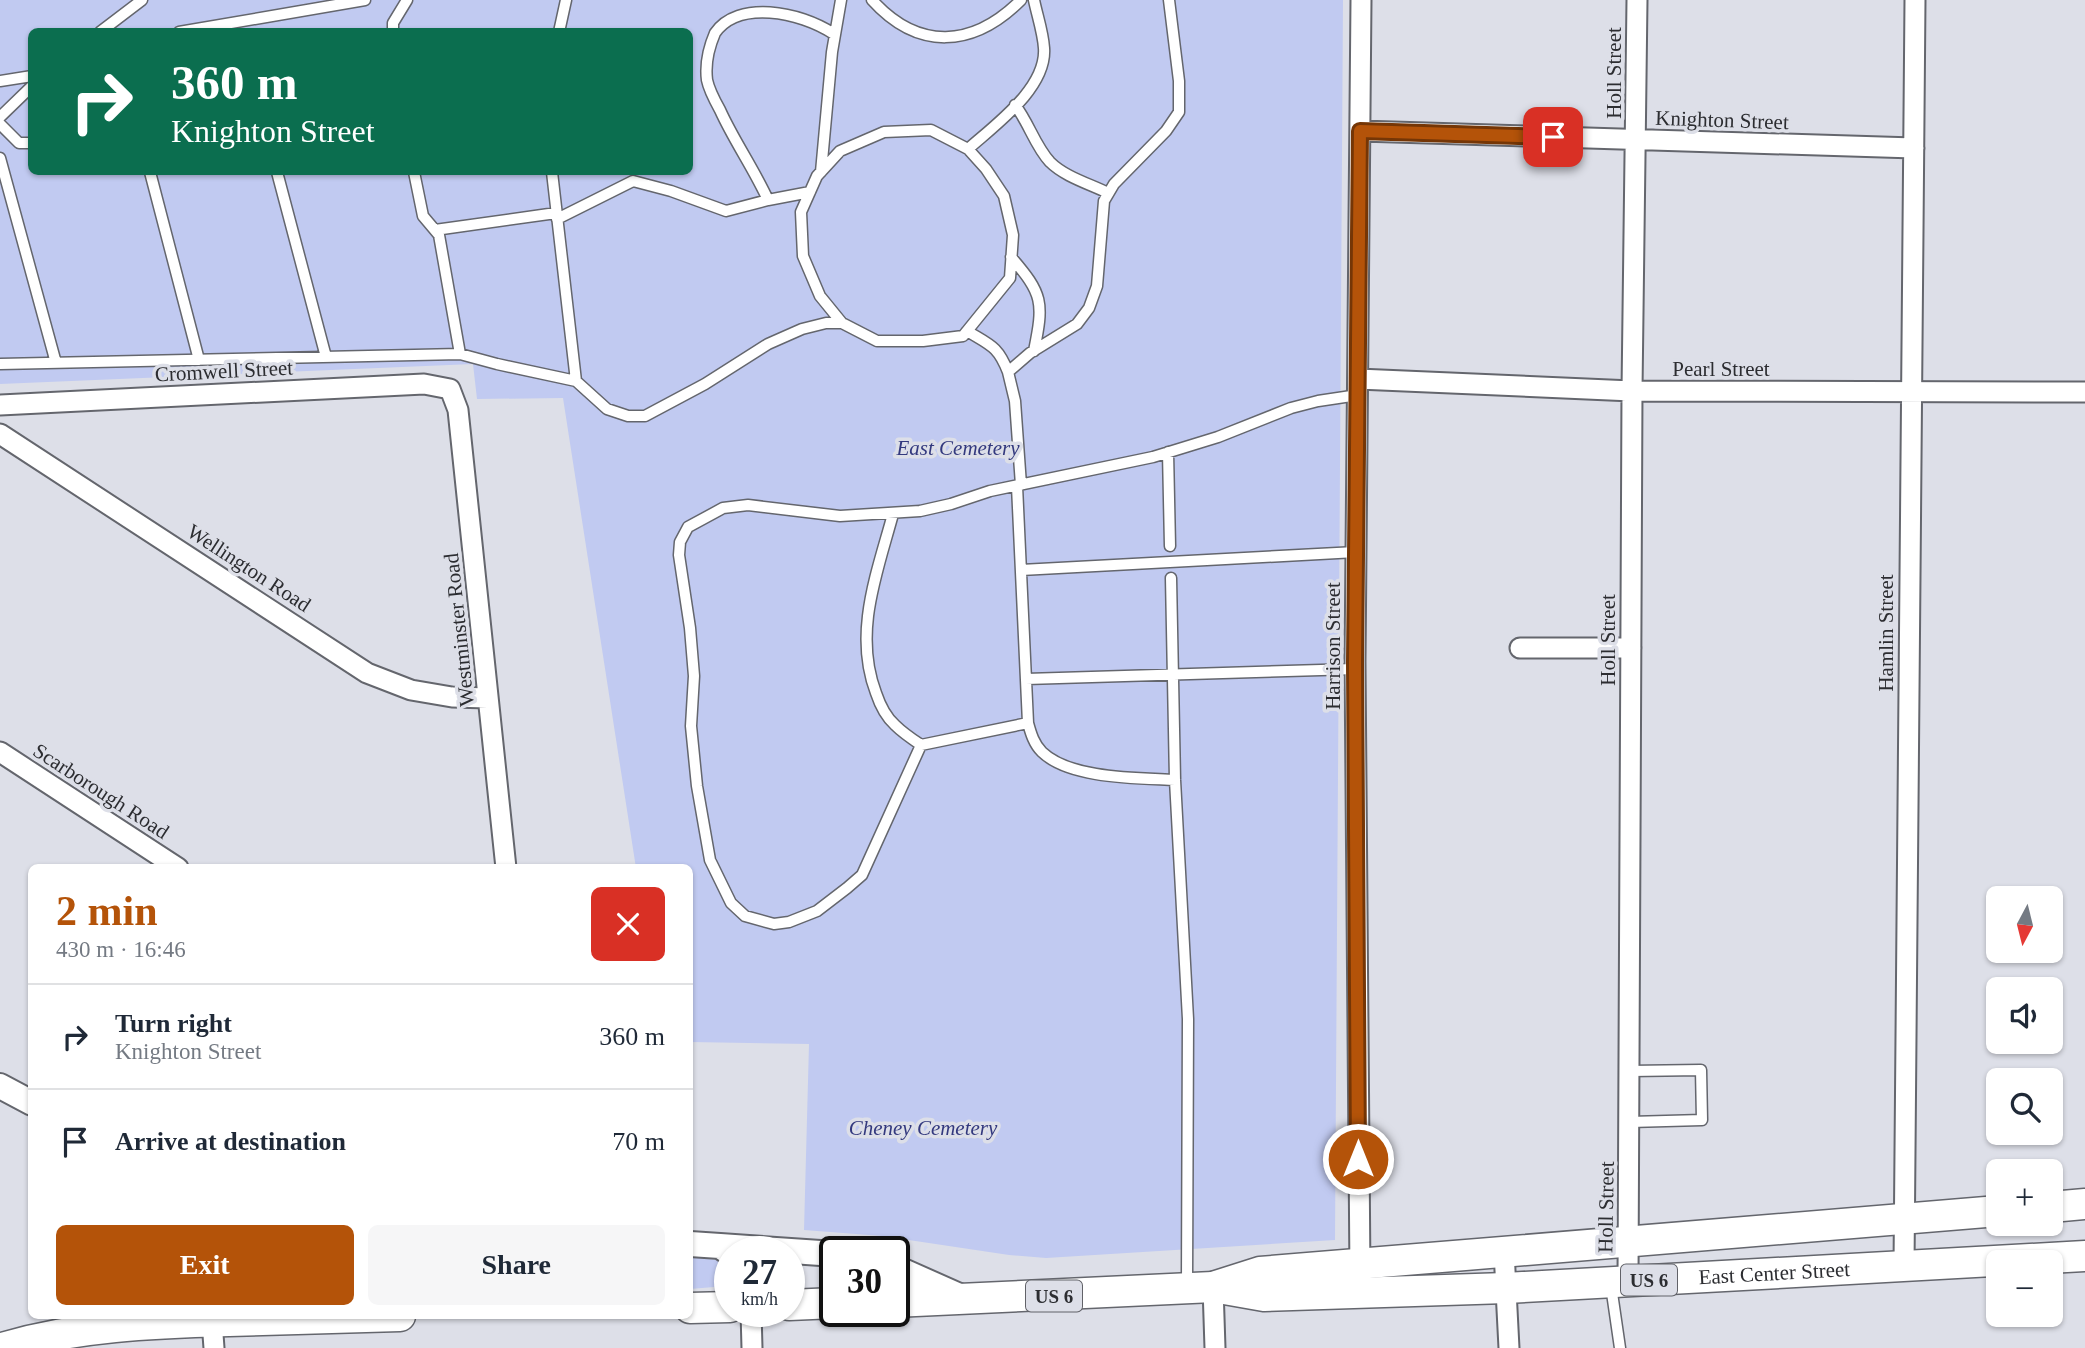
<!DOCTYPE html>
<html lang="en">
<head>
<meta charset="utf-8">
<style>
	:root { --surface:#fff; --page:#f6f6f7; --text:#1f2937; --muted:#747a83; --line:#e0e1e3; --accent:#b45309 }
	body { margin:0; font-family:Georgia,serif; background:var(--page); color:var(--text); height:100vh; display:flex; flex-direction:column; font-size:26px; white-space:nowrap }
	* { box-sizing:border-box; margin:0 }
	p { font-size:23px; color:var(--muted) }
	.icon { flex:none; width:38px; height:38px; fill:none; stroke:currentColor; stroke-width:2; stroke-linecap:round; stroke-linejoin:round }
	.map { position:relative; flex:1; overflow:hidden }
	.panel { position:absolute; left:28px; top:864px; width:665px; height:455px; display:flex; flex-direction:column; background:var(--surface); border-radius:10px; box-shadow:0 2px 5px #0004 }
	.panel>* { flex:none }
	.guide { position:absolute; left:28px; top:28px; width:665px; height:147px; border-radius:10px; box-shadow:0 2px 5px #0004; background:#0b6e4f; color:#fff; overflow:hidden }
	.needle { width:46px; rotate:187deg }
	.buttons { position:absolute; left:1986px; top:886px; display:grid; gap:14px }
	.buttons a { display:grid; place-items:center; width:77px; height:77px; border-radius:10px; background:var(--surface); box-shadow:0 2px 5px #0004; font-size:35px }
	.speed { position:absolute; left:714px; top:1236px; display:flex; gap:14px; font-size:35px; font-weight:700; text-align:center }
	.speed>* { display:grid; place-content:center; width:91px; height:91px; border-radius:50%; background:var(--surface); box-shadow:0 2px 5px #0004; line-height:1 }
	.speed small { font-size:18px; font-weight:400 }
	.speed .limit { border:4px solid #111; border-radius:10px; background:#fff; color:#111 }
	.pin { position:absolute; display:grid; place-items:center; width:60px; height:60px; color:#fff; margin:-30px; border-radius:14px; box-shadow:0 4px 10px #0006 }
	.me { position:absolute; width:77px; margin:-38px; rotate:0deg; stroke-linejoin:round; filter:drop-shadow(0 0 5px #0008) }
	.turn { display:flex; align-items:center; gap:24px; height:147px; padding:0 28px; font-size:32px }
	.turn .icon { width:91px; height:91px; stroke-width:2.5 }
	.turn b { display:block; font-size:49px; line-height:60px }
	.round { display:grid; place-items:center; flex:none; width:74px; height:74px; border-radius:10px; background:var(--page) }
	.headline { display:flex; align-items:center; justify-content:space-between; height:119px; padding:0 28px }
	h1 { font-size:42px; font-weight:600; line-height:52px; color:var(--accent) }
	.action { display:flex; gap:14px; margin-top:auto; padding:14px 28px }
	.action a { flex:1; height:80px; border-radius:10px; background:var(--accent); color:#fff; font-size:28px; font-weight:600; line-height:80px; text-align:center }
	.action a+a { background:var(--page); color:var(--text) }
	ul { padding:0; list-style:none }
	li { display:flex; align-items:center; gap:21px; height:105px; padding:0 28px; border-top:2px solid var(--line) }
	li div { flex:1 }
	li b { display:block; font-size:26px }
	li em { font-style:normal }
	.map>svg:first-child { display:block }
	.green { fill:#c1caf1; fill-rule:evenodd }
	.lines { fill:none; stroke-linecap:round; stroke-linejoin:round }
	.service-casing { stroke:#64666d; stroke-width:13 }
	.minor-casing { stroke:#64666d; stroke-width:23 }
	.tertiary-casing { stroke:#64666d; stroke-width:28 }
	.primary-casing { stroke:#64666d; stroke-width:33 }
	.service { stroke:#fff; stroke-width:10 }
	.minor { stroke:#fff; stroke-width:19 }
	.tertiary { stroke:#fff; stroke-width:24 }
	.primary { stroke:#fff; stroke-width:30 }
	.route-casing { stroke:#753606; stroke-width:18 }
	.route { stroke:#b45309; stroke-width:12 }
	.labels { text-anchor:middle; stroke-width:7; stroke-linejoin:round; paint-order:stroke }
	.shield { fill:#dddfe8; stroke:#616268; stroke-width:2 }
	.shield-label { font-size:19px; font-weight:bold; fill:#2c2d31 }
	.street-label { font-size:21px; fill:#2c2d31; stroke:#dddfe8 }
	.park-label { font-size:21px; font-style:italic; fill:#33397e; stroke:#dddfe8 }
</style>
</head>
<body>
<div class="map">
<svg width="2085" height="1348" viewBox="0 0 2085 1348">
	<rect width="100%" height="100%" fill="#dddfe8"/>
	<path class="green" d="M0 0H1343L1335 1240 1046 1258 1009 1255 882 1236 804 1230 809 1044 690 1042V868H636L563 398 477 399 473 364 0 384ZM32 32H690V172H32Z
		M690 1257 719 1260 727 1273 726 1286 690 1289Z"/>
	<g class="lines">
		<g class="service-casing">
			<path id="service" d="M872 0C918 51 973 48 1021 0
				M100 32 142 0
				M179 32 365 0
				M393 32V23L407 0
				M559 32 566 0
				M0 81 32 76
				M1015 105C1029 123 1035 146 1050 162 1065 177 1090 184 1108 193
				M0 117 32 86
				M0 124 19 143H32
				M931 130 968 149 986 169 1004 196 1013 235 1010 278 963 336 923 341H877L842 323 820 296 803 256 801 212 817 176 840 151 884 132Z
				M968 149C995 125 1047 88 1044 48 1043 32 1037 15 1034 0
				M0 158 56 363
				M150 172 199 360
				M277 172 326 357
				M414 172 423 216 439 235 460 354
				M552 172 576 381
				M821 172 832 52 841 0
				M810 192 768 200C754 169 734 141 720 110 715 101 709 90 707 80 705 64 709 47 715 33 738 0 799 11 834 34
				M557 219 633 181 671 191 726 211 768 200
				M435 230 556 213
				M1011 257C1043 294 1044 302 1034 351
				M967 331C990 345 998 346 1008 372L1030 353 1077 324 1089 308 1097 286 1104 201 1114 184 1166 131 1179 112V81L1169 0
				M0 364 460 354 497 364 576 381 607 409 628 416H645L705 384 768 344 802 329 826 323H842
				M1008 372 1015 401 1021 485
				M1168 452 1170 546
				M1017 486 1028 723 921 745 862 875 847 888 817 911 789 922 774 924 745 916 731 903 710 860 697 786 691 726 694 676 690 628 679 555 680 542 688 527 723 508 748 505 840 516 920 511 951 504 990 491 1153 457 1218 437 1291 408 1318 401 1358 395
				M893 514C877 573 853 633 876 693 880 705 886 717 895 725 903 733 912 739 921 745
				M1021 570 1356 552
				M1171 578 1175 780 1188 1019 1187 1284
				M1026 679 1355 669
				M1028 723C1031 734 1034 744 1042 752 1070 779 1138 778 1175 780
				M1630 1122 1702 1120 1701 1070 1630 1071
				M1611 1286 1620 1348"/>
		</g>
		<g class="minor-casing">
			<path id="minor" d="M1360 131 1914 148
				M1358 379 1632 391 2085 392
				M0 405 424 384 450 389 458 410 506 868
				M0 434 367 673 411 690 452 697 488 698
				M1520 648H1631
				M0 752 178 868
				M1504 1251 1509 1348
				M1904 1267 1915 0
				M1360 1274 1355 662 1361 0
				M1628 1281 1632 391 1637 0
				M1213 1287 1215 1348
				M751 1311 752 1348
				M212 1321 214 1348"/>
		</g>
		<g class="tertiary-casing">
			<path id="tertiary" d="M0 1086 32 1103
				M690 1244 720 1246 730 1253
				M720 1246 835 1254
				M894 1267 966 1299"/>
		</g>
		<g class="primary-casing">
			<g id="primary">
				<path d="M2051 1207 2085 1204"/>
				<path d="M1216 1286 1260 1272 1998 1211"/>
				<path id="s1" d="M894 1302 1213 1287 1264 1296 1506 1288 2085 1256"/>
				<path d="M789 1305 835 1303"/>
				<path d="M690 1308 730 1307"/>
				<path d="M2 1348C77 1326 152 1323 229 1321 286 1319 343 1318 400 1316"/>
			</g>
		</g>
		<use href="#service" class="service"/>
		<use href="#minor" class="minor"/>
		<use href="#tertiary" class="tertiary"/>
		<use href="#primary" class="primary"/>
	</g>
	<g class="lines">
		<g class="route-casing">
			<path id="route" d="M1358 1159 1355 662 1360 131 1553 137"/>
		</g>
		<use href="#route" class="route"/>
	</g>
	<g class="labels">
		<g class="shield">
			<rect x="1621" y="1264.5" width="56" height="31" rx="5"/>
			<rect x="1026" y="1280.5" width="56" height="31" rx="5"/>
		</g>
		<g class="shield-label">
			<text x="1649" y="1287">US 6</text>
			<text x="1054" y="1303">US 6</text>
		</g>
		<g class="street-label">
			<text transform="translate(1614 73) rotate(-90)" y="7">Holl Street</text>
			<text transform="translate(1722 120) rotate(2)" y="7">Knighton Street</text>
			<text x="1721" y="376">Pearl Street</text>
			<text transform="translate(224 371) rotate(-3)" y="7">Cromwell Street</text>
			<text transform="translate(249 568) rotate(33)" y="7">Wellington Road</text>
			<text transform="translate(459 630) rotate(-96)" y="7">Westminster Road</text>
			<text transform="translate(1886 633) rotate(-90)" y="7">Hamlin Street</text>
			<text transform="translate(1608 640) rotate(-90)" y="7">Holl Street</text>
			<text transform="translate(1333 646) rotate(-90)" y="7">Harrison Street</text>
			<text transform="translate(101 791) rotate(33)" y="7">Scarborough Road</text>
			<text transform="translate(1606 1207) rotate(-89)" y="7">Holl Street</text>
			<text dy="7" stroke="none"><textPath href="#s1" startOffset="882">East Center Street</textPath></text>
		</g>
		<g class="park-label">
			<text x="958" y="455">East Cemetery</text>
			<text x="923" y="1135">Cheney Cemetery</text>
		</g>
	</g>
</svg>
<div class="buttons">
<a><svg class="needle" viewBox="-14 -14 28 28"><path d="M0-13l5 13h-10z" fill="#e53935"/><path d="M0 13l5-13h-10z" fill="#747a83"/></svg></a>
<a><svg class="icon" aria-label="sound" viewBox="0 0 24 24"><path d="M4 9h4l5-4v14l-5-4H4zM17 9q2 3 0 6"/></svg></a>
<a><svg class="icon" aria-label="search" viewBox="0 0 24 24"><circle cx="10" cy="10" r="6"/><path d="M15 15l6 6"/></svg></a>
<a>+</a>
<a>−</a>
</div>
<div class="speed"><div>27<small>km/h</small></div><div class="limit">30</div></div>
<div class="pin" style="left:1553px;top:137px;background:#d93025"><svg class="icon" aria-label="arrive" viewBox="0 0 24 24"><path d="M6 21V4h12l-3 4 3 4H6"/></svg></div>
<svg class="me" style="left:1358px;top:1159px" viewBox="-20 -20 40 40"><circle r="17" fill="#b45309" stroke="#fff" stroke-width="3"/><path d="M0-11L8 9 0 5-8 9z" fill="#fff"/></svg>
<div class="guide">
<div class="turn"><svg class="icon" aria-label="right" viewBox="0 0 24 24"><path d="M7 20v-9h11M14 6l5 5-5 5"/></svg><div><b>360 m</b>Knighton Street</div></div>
</div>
<section class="panel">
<div class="headline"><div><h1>2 min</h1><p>430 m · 16:46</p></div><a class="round" style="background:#d93025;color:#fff"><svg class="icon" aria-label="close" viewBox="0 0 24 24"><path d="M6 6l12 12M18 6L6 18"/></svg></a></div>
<ul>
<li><svg class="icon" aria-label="right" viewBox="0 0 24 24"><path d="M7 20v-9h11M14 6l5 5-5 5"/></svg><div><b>Turn right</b><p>Knighton Street</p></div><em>360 m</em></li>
<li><svg class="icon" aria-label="arrive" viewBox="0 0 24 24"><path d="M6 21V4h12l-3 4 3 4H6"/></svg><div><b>Arrive at destination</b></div><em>70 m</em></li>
</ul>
<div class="action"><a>Exit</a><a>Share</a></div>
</section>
</div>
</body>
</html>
